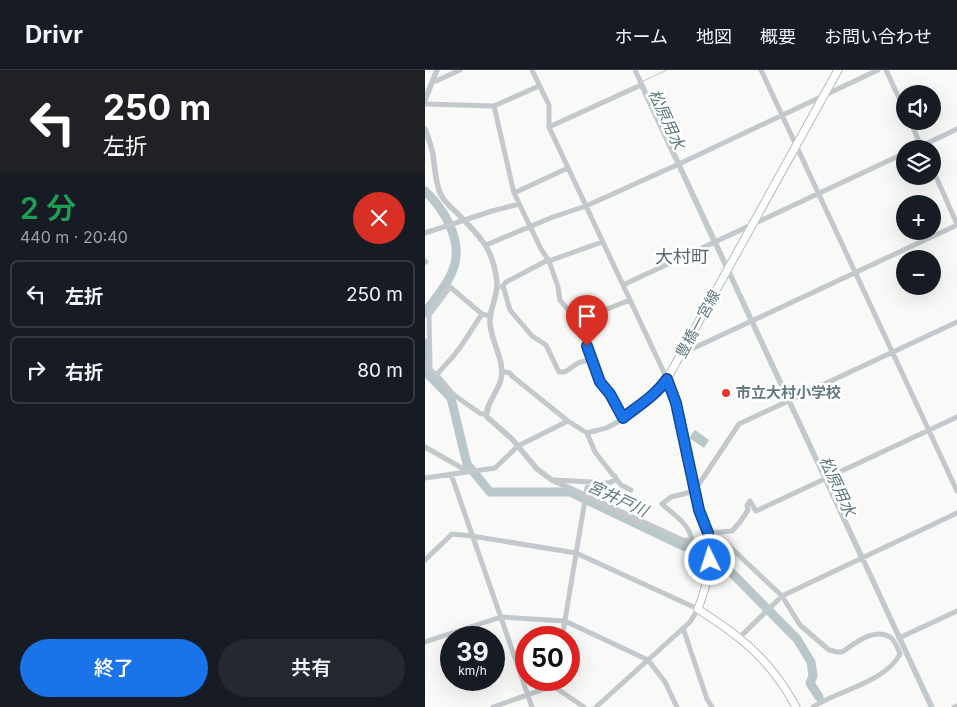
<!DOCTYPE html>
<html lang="ja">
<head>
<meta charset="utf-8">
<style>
	:root { --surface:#171b24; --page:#242831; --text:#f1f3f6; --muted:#9ea1a6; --line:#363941; --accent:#1a73e8 }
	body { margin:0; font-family:Inter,"Noto Sans JP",sans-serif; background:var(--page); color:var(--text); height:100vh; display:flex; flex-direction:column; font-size:19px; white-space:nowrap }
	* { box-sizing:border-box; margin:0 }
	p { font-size:16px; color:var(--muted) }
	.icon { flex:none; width:28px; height:28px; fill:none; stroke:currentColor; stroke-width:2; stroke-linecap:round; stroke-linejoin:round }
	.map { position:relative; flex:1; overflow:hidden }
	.side { display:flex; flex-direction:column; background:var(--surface); width:425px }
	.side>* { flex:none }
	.banner { background:#202124; color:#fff; overflow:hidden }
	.buttons { position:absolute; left:471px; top:15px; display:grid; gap:10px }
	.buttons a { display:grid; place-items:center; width:45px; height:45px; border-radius:50%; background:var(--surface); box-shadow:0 5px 20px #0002; font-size:25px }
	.speed { position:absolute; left:15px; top:556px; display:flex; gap:10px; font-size:25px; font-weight:700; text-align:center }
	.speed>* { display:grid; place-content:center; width:65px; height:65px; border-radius:50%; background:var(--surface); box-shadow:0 5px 20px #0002; line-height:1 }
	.speed small { font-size:12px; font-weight:400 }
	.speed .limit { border:8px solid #d22; background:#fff; color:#111 }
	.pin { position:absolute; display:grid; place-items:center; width:42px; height:42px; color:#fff; margin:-51px -21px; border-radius:50% 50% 50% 0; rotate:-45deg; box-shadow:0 0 5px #0007 }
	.pin .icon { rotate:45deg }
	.me { position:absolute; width:55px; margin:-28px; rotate:356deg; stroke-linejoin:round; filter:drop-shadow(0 0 4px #0008) }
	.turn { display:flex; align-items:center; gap:18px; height:105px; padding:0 20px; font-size:22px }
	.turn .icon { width:65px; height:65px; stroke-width:2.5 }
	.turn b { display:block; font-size:35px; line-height:42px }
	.round { display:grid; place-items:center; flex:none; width:52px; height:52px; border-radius:26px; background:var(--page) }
	.overview { display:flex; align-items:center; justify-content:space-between; height:85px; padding:0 20px }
	h1 { font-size:30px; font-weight:600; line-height:38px; color:#1e9e55 }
	.cta { display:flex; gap:10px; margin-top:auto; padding:10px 20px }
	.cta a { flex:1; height:58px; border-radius:30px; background:var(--accent); color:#fff; font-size:20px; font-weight:600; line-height:58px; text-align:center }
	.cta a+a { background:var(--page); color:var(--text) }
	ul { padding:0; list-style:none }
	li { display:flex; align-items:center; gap:15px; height:68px; margin:0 10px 8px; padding:0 10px; border:2px solid var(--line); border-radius:8px }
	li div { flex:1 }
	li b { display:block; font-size:19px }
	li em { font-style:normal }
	header { display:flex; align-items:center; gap:30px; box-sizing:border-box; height:70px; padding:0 25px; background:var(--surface); border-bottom:1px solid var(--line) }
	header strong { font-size:24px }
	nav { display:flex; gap:28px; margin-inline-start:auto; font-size:18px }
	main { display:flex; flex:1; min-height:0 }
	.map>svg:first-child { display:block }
	.water { fill:#b8c8ca }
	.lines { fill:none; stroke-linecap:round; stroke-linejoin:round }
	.stream { stroke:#b8c8ca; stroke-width:1 }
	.river { stroke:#b8c8ca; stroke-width:9 }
	.secondary-casing { stroke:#b5bcc0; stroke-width:9 }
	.minor { stroke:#c2c8cb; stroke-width:5 }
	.tertiary { stroke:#c2c8cb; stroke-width:5.5 }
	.secondary { stroke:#fff; stroke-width:7 }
	.route-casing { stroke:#114b97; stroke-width:12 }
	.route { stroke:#1a73e8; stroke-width:9 }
	.poi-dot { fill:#e83728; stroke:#fff; stroke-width:2 }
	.labels { text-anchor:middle; stroke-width:5; stroke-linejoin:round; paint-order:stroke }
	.street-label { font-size:15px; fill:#647a83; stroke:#fff }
	.poi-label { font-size:15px; font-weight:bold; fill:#647a83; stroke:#fff; text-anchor:start }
	.water-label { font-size:16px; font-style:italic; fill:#5e797c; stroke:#fff }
	.quarter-label { font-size:18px; fill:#56676e; stroke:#fff }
</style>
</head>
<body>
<header>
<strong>Drivr</strong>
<nav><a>ホーム</a><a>地図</a><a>概要</a><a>お問い合わせ</a></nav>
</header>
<main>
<section class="side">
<div class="banner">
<div class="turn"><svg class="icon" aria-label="left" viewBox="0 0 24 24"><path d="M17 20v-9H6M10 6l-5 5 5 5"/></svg><div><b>250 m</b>左折</div></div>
</div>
<div class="overview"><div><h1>2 分</h1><p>440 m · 20:40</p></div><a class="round" style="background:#d93025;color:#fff"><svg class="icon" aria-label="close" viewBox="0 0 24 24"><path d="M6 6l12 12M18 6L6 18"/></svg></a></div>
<ul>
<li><svg class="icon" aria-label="left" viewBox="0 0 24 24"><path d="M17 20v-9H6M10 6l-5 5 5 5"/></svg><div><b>左折</b></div><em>250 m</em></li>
<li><svg class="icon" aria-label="right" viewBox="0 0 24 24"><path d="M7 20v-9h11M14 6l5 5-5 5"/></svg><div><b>右折</b></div><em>80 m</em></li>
</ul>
<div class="cta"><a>終了</a><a>共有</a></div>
</section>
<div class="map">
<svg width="532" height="637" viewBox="0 0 532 637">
	<rect width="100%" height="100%" fill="#f9f9f7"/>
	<path class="water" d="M270 360 284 370 279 378 264 368Z"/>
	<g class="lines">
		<path class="stream" d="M218 11 242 0
			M215 17 250 92
			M252 96 287 172
			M289 175 300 199
			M303 205 324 251
			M326 255 361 330
			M363 334 397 407
			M399 411 434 487
			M436 490 504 637"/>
		<path class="river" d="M0 121C18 138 36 167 30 193 26 211 10 228 0 243
			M0 273 1 302 26 328 42 394 65 422H145L256 475 292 488 372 569 386 592 388 606 385 613 394 627"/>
		<g class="secondary-casing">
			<path id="secondary" d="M371 637C357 611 337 586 314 568 301 557 286 548 273 539 279 523 285 504 285 487 285 468 279 457 274 439 262 396 258 351 242 309L413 0"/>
		</g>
		<path class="minor" d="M107 0 124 35V57L242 309C232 324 198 351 181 358 175 360 168 361 162 363
			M210 0 507 637
			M336 0 532 421
			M461 0 480 41
			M8 10 11 11 35 0
			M0 34 69 36 114 16
			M69 36 89 123 116 179 124 191 133 217 135 230 152 251 175 312 185 324 198 348
			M485 51 497 78
			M124 57 216 15
			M490 79 532 59
			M508 100 532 154
			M89 123 143 98
			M0 163 67 141 94 134
			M61 175 128 147 161 136 254 94 453 0
			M0 191 1 192
			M124 191 177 172
			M198 215 480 83
			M78 216 85 240 107 266 121 275 134 302H140L153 293 167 289
			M77 217 81 212 123 190
			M152 251 205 230
			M256 284 532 155
			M0 296 12 305 29 325 56 344H61
			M5 299 4 245 25 217 57 244 66 246
			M77 301 85 303 87 306 143 351 162 363 170 382 196 415 206 420
			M12 305C17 297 24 292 30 284 40 272 48 257 57 244
			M0 377 42 401
			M26 404 107 637
			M0 408 70 398 93 376 143 351
			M130 410 184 413 190 410V406
			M270 420 314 354 532 252
			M283 463 307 461 315 452 323 440 322 435 325 431 331 441 532 347
			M285 471H293L303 475 357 526 375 555 404 580 412 582H417C429 574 449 557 465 567 470 570 473 579 475 584 461 612 412 621 388 637
			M267 472C266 455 249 445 237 434L246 427 270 421
			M0 490 27 464 47 466 151 483 273 539 265 552 171 637
			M258 558 282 629 287 637
			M137 568 163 412
			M314 568 357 526 532 443
			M474 568 532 541
			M0 572 76 547 140 551 223 590 240 612 252 637
			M68 637 128 616 159 637
			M529 637 532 636"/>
		<path class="tertiary" d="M0 30 12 0
			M0 59C3 67 6 75 8 84 10 98 10 113 16 125 20 133 28 139 34 145 56 168 68 178 72 212 73 227 64 239 65 253 66 273 80 289 76 309 74 320 59 337 62 347L87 369 112 399 127 410 257 470 274 472 285 471"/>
		<use href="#secondary" class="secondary"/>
	</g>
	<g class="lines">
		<g class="route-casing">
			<path id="route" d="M162 276 175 312 185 324 198 348C213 336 231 325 242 309L251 333 274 440 283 463 285 490"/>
		</g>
		<use href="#route" class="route"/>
	</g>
	<circle class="poi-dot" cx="301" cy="323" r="5"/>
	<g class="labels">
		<g class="street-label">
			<text transform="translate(273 254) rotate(-61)" y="5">豊橋一宮線</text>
		</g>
		<g class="poi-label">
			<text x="311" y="328">市立大村小学校</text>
		</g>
		<g class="water-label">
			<text transform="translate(242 49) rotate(65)" y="6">松原用水</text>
			<text transform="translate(413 416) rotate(65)" y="6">松原用水</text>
			<text transform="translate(193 428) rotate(25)" y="6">宮井戸川</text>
		</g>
		<g class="quarter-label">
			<text x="257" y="193">大村町</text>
		</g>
	</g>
</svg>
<div class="buttons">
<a><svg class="icon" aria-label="sound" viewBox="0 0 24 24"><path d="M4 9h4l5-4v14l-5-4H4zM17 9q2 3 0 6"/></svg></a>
<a><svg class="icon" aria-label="layers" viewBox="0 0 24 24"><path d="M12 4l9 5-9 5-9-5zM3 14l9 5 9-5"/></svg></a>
<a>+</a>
<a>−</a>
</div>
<div class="speed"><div>39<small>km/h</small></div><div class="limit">50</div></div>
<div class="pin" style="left:162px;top:276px;background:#d93025"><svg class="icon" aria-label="arrive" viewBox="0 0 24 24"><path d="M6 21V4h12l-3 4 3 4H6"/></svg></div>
<svg class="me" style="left:285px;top:490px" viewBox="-20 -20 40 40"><circle r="17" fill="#1a73e8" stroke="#fff" stroke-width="3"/><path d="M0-11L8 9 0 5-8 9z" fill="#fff"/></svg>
</div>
</main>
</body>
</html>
